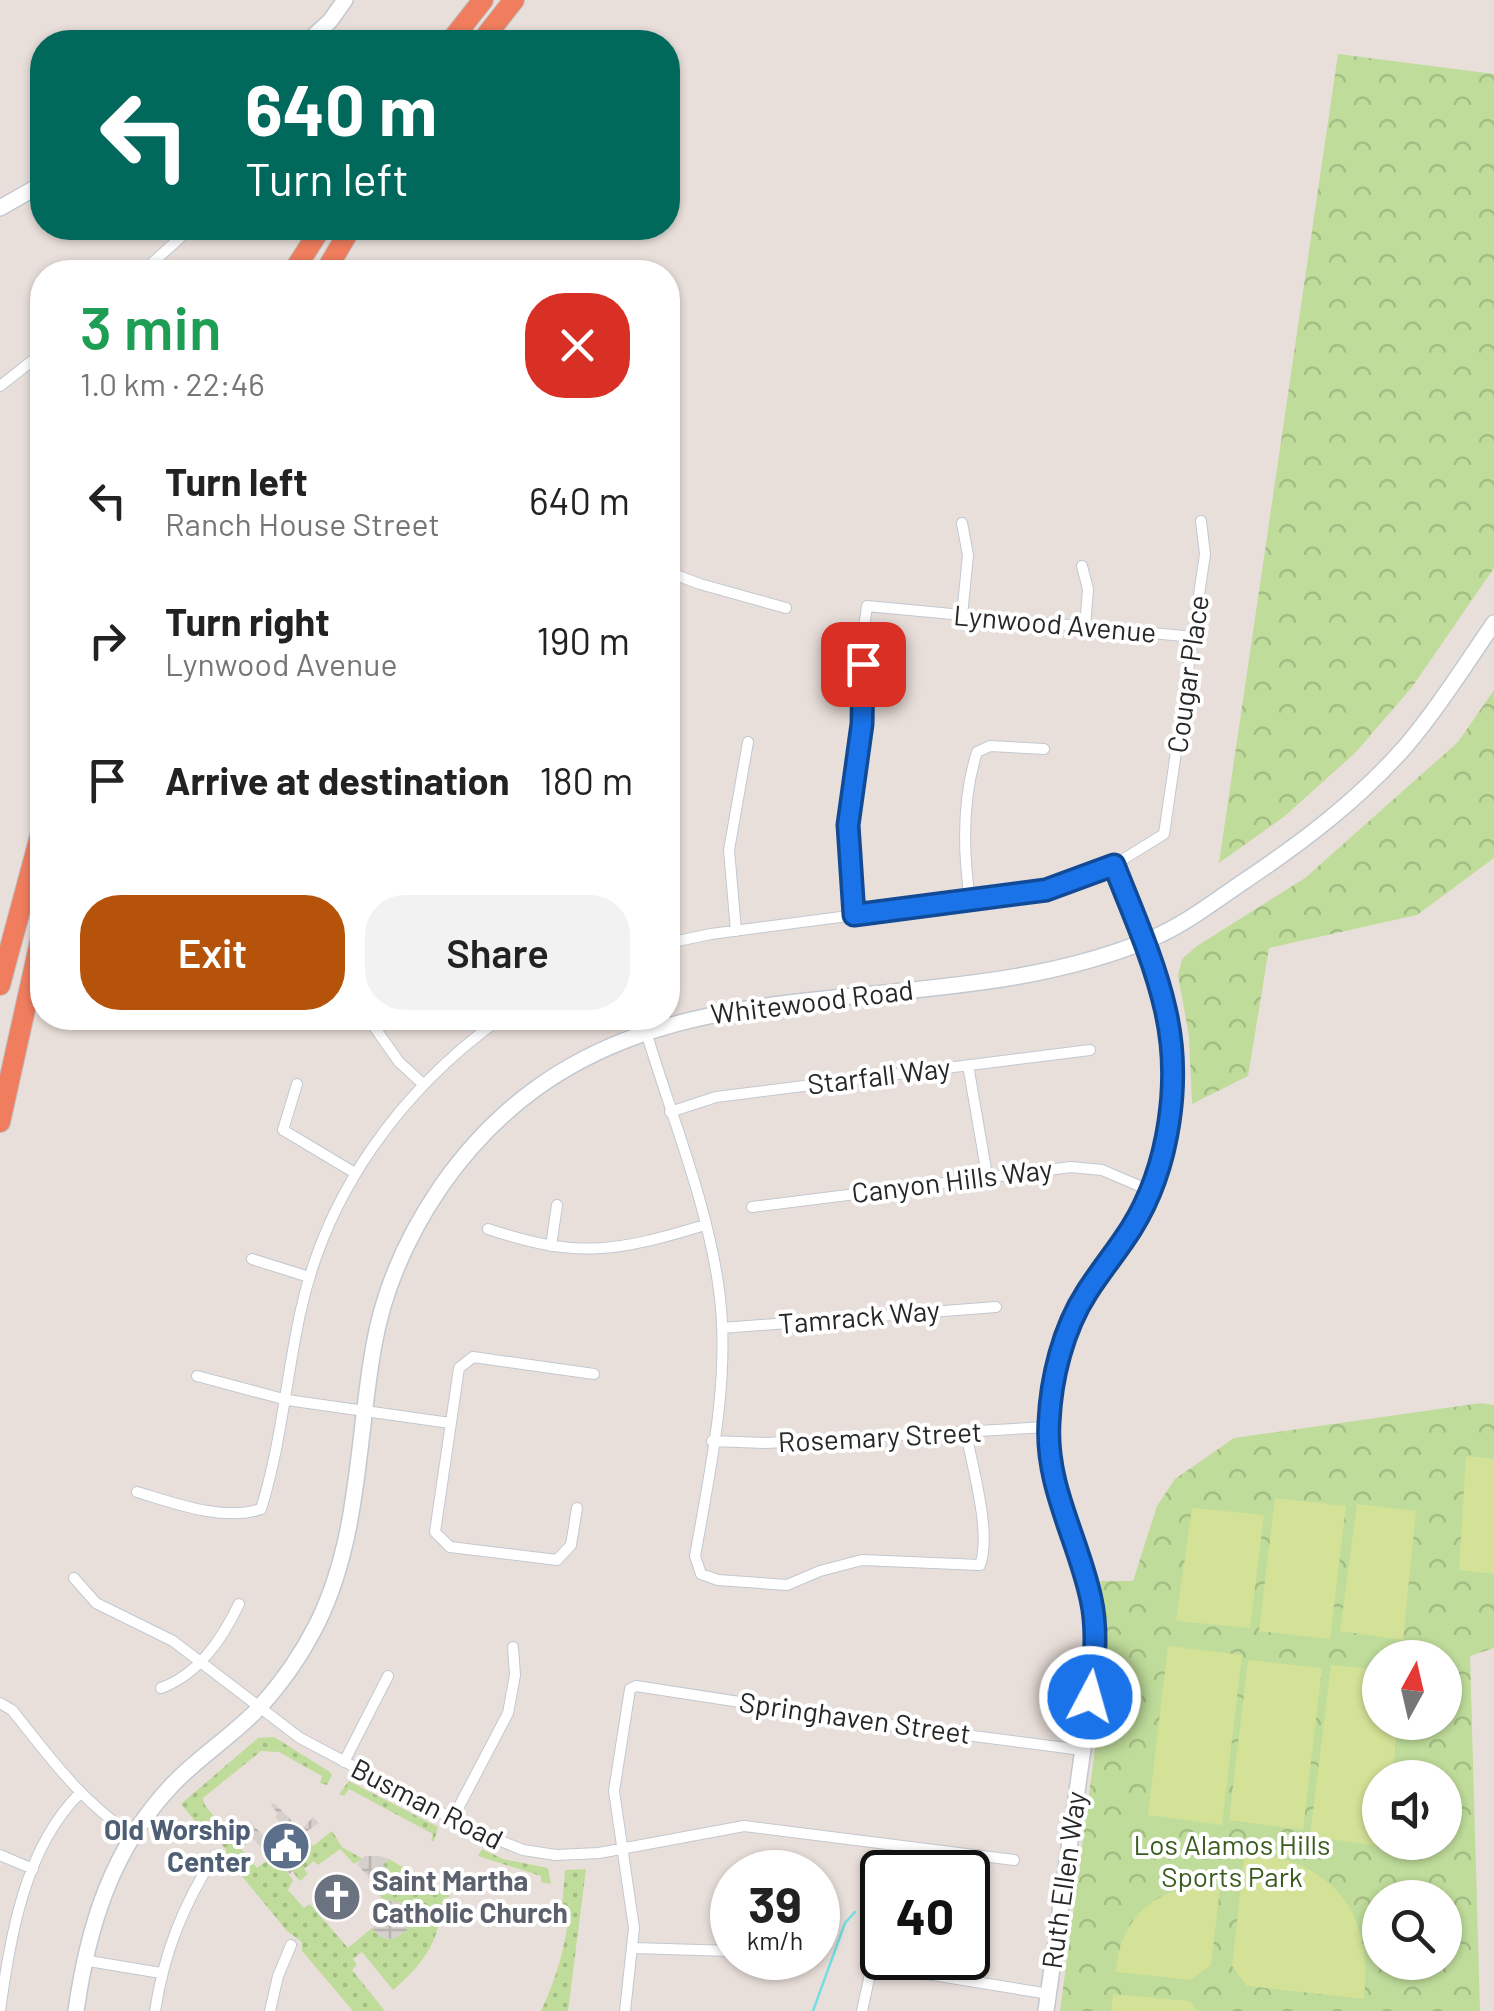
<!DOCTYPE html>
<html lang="en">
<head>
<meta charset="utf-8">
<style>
	:root { --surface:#fff; --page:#f2f2f2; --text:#222; --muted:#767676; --accent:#b45309 }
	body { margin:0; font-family:Barlow,sans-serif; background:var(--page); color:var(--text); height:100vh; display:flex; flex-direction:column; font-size:38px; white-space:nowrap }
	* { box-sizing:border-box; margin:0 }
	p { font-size:32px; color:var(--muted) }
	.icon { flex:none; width:55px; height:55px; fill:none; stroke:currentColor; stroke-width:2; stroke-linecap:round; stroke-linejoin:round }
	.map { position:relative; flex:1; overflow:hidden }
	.details { position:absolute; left:30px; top:260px; width:650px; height:770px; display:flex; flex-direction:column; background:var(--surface); border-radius:40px; box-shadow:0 2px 8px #0004 }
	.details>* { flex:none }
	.banner { position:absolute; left:30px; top:30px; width:650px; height:210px; border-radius:40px; box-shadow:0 2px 8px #0004; background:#00695c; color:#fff; overflow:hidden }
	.needle { width:65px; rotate:8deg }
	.controls { position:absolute; left:1362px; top:1640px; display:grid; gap:20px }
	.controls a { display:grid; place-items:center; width:100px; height:100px; border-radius:50%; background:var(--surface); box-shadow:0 2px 8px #0004; font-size:50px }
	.speed { position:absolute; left:710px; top:1850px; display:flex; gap:20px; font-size:50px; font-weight:700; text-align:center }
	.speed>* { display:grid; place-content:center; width:130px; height:130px; border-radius:50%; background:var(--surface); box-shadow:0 2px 8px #0004; line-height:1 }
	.speed small { font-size:25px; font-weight:400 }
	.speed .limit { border:5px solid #111; border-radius:15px; background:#fff; color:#111 }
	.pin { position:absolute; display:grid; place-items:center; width:85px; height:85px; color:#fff; margin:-42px; border-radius:20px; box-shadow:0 5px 15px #0006 }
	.me { position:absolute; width:110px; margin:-55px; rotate:6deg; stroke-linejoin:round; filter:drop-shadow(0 0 8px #0008) }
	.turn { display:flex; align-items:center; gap:35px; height:210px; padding:0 50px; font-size:45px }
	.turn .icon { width:130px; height:130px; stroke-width:2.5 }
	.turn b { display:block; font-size:70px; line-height:85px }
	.round { display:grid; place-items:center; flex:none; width:105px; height:105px; border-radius:40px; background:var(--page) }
	.summary { display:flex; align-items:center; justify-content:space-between; height:170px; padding:0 50px }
	h1 { font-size:60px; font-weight:600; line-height:75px; color:#1e9e55 }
	.primary-button { display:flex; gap:20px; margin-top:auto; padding:20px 50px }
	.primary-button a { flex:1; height:115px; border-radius:40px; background:var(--accent); color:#fff; font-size:40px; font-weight:600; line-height:115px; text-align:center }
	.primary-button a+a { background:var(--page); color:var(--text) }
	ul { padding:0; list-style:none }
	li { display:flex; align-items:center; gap:30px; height:140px; padding:0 50px }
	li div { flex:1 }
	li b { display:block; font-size:38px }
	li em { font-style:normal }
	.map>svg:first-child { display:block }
	.grass { fill:url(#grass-dots) }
	.park { fill:url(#park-crowns); fill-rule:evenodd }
	.pitch { fill:#d3e297 }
	.plaza { fill:url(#plaza-grid) }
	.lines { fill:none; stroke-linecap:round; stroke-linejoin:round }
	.stream { stroke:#74dee3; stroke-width:2.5 }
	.street-casing { stroke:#c2c8d0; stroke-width:12 }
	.secondary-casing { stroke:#c2c8d0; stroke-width:18 }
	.highway-casing { stroke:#bebebe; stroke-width:22 }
	.street { stroke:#fff; stroke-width:10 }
	.secondary { stroke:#fff; stroke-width:15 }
	.highway { stroke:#f07d5e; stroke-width:20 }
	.route-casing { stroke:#114b97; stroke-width:25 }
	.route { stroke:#1a73e8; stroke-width:18 }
	.labels { text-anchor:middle; stroke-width:8; stroke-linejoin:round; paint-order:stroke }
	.street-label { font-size:28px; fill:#272727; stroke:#fff }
	.service-label { font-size:28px; font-weight:bold; fill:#4e5e75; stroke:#fff; text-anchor:end }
	.park-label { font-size:28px; fill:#395d1f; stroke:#fff }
	.worship-label { font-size:28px; font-weight:bold; fill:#5b616d; stroke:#fff; text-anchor:start }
</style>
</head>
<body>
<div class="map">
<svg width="1494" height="2011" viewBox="0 0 1494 2011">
	<defs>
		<pattern id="grass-dots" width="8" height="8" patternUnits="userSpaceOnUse" patternTransform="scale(2.5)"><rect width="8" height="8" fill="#bfdc9a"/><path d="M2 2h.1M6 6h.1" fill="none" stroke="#a4bd85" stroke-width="1.8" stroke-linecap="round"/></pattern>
		<pattern id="park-crowns" width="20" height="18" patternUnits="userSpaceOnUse" patternTransform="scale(2.5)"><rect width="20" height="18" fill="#bfdc9a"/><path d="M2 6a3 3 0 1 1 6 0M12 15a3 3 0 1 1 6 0" fill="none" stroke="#a4bd85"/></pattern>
		<pattern id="plaza-grid" width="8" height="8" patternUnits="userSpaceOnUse" patternTransform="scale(2.5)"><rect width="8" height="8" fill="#d6d0cc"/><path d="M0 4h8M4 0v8" fill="none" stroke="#b8b3af"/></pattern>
	</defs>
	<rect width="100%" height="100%" fill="#e9dfda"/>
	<path class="grass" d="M274 1737 330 1772 332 1775 327 1785 320 1783 322 1776 279 1752 261 1751 203 1798 204 1804 236 1844 250 1834 252 1838 241 1849 257 1868 269 1859 277 1866 280 1863 293 1880 288 1890 304 1908 310 1904 348 1948 372 1928C385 1946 406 1940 410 1918L390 1900H384L377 1893 384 1887 381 1882 382 1865 389 1859 451 1896 443 1899C440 1940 424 1964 393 1990L362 1952 353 1959 357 1965 352 1970 385 2011H353L302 1951V1942L287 1931 227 1858 226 1850 219 1841 212 1842 181 1804 258 1738Z
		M349 1781 438 1827 434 1841H431L433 1834 349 1789 344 1796 339 1794Z
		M332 1831 342 1847 363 1859 354 1864 340 1849 318 1865 314 1861 304 1869 308 1874 300 1881 286 1864 304 1849 300 1843 306 1838 313 1846Z
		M482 1849 503 1859 548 1868 551 1884 541 1882V1876L478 1856Z
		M586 1869 568 2011H541C556 1979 566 1946 569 1911L562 1908 565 1870Z"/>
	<path class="park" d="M1338 54 1494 74V568L1412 687 1356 752 1285 816 1219 863Z
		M1494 690V858L1417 915 1269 948 1248 1076 1192 1104 1189 1036 1178 975 1182 959 1197 946 1305 878 1458 742Z
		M1481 1403 1494 1405V1648L1470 1656 1480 2011H1060L1107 1660 1100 1581H1133L1157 1506 1175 1479 1234 1438ZM1380 1658H1445V1722H1380ZM1380 1778H1445V1842H1380ZM1380 1898H1445V1962H1380Z"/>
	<path class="pitch" d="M1466 1456 1494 1459V1574L1459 1570Z
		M1275 1498 1346 1506 1330 1639 1259 1631Z
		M1357 1504 1416 1511 1403 1640 1340 1631Z
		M1192 1508 1264 1515 1250 1628 1176 1621Z
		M1168 1646 1242 1655 1222 1825 1148 1815Z
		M1248 1660 1322 1668 1303 1830 1229 1820Z
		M1331 1665 1380 1670V1722L1398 1723 1392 1777 1380 1778V1842L1384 1843V1847L1310 1836Z
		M1245 1850C1333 1864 1373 1907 1364 1999L1247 1986 1232 1966Z
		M1202 1887 1220 1888 1211 1965 1191 1980 1116 1972C1119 1922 1152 1888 1202 1887Z
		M1113 1994 1190 2001 1197 2011H1111Z"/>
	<path class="plaza" d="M274 1803 301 1830 313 1817 319 1823 303 1834 306 1838 300 1843 275 1817 278 1814 271 1805Z
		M250 1823 271 1842 269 1844 293 1871 289 1874 280 1863 278 1867 270 1866 271 1860 251 1836 252 1833 246 1826Z
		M365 1856H380L389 1859 383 1865 387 1869 382 1874 386 1878 382 1882 385 1886 377 1893 373 1888 375 1885 357 1864Z
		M384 1900 400 1902 409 1916 407 1930 394 1939 382 1938 372 1928 379 1922 383 1926 396 1915Z"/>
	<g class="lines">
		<path class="stream" d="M813 2011 845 1923 855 1912"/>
		<g class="street-casing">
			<path id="street" d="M142 272 191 228
				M0 386 42 353
				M1082 566 1088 589 1085 627
				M668 572 700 584 786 608
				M962 615 968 555 962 523
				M1114 865 1142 942
				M970 900C963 852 962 799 977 752L990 746 1044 749
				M854 915 848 825 862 724 863 635 867 606 1194 637
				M736 931 729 850 748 742
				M668 943 711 934 1046 890 1114 865 1164 834 1205 554 1201 521
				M368 1018 399 1062 423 1084
				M642 1018C667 1106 707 1199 719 1290 731 1377 710 1471 695 1556L701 1574 718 1580 787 1585 820 1571 862 1560 980 1565C992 1533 972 1467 966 1432
				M968 1065 987 1175
				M297 1084 283 1130 355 1173
				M670 1112 716 1097 1090 1050
				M752 1207 1071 1167 1102 1170 1149 1190
				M488 1229C578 1259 616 1252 705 1225
				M551 1246 557 1205
				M252 1259 309 1277
				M722 1328 996 1307
				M197 1376 287 1400 450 1423
				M712 1441 766 1443 1048 1427
				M137 1492C174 1503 224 1522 261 1509 281 1445 286 1379 300 1314 326 1192 401 1090 501 1018
				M577 1508 571 1545 557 1560 450 1547 435 1532 459 1368 473 1357 594 1374
				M74 1578 96 1603 173 1641 300 1738 474 1830 523 1850 556 1855 599 1853 744 1826 1014 1860
				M161 1688C199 1674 222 1639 239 1604
				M0 1703 12 1710C49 1756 82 1803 133 1835
				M344 1762 388 1676
				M453 1818 508 1713 515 1675 513 1647
				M0 1855 33 1869
				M906 1872 910 1848
				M633 1948 732 1951
				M83 1960 161 1973
				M872 1965 1049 1994
				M0 2010C11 1935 24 1849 80 1793
				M155 2011C164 1953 183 1905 215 1855
				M270 2011 278 1976 291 1945
				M625 2011 634 1928 614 1791 630 1689 636 1686 896 1726 1082 1750
				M862 2011 872 1965 882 1936"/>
		</g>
		<g class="secondary-casing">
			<path id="secondary" d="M307 42 330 21 345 0
				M0 208 42 184
				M76 2011C88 1926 112 1848 173 1784 198 1758 229 1738 255 1712 280 1686 302 1654 318 1622 360 1536 357 1438 374 1345 384 1288 409 1233 442 1185 621 931 909 1041 1153 938 1186 924 1216 900 1246 880 1304 841 1358 800 1405 747 1438 708 1465 665 1494 623
				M1046 2011 1094 1671C1095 1646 1097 1619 1091 1595 1084 1568 1072 1543 1063 1516 1050 1481 1047 1441 1050 1404 1054 1367 1066 1328 1084 1296 1098 1272 1118 1251 1132 1228 1169 1164 1183 1078 1165 1007 1159 985 1150 964 1142 942"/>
		</g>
		<g class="highway-casing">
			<path id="highway" d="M450 42 483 0
				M481 42 514 0
				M293 272 321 228
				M325 272 351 228
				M0 985 42 829
				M0 1122 42 933"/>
		</g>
		<use href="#street" class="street"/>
		<use href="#secondary" class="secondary"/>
		<use href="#highway" class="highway"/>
	</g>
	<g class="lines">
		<g class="route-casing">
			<path id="route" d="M863 664 862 724 848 825 854 915 1046 890 1114 865C1132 911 1154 960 1165 1008 1182 1079 1170 1167 1131 1229 1117 1251 1101 1270 1087 1292 1063 1329 1051 1378 1049 1422 1045 1486 1078 1538 1091 1599 1098 1630 1095 1665 1090 1697"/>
		</g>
		<use href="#route" class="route"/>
	</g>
	<defs>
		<g id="civic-disc" transform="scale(2.5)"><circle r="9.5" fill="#5c6f8a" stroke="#fff"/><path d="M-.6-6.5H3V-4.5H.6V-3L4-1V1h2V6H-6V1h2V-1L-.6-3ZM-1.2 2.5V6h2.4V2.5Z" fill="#fff"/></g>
		<g id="church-disc" transform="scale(2.5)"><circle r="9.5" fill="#6b7280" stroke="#fff"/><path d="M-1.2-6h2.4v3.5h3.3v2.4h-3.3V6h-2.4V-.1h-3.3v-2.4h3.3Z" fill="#fff"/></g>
	</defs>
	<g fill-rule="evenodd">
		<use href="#civic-disc" x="286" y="1846"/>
		<use href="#church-disc" x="337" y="1897"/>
	</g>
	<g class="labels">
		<g class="street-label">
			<text transform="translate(1055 624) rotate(5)" y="10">Lynwood Avenue</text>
			<text transform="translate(1188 674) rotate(-82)" y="10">Cougar Place</text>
			<text transform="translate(812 1002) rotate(-7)" y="10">Whitewood Road</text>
			<text transform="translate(879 1076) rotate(-7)" y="10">Starfall Way</text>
			<text transform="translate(952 1181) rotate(-7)" y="10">Canyon Hills Way</text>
			<text transform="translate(859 1317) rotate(-5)" y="10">Tamrack Way</text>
			<text transform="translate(880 1437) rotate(-3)" y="10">Rosemary Street</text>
			<text transform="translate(855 1718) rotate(8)" y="10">Springhaven Street</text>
			<text transform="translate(427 1804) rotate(27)" y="10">Busman Road</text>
			<text transform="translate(1064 1880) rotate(-82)" y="10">Ruth Ellen Way</text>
		</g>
		<g class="service-label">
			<text x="251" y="1840">Old Worship<tspan x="251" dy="32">Center</tspan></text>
		</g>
		<g class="park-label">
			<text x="1232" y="1855">Los Alamos Hills<tspan x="1232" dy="32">Sports Park</tspan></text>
		</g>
		<g class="worship-label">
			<text x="372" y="1891">Saint Martha<tspan x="372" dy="32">Catholic Church</tspan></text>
		</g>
	</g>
</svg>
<div class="controls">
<a><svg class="needle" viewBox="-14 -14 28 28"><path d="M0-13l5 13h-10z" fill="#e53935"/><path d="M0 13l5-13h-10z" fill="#767676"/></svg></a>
<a><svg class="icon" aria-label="sound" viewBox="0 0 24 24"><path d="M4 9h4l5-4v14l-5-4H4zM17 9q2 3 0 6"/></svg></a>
<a><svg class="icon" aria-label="search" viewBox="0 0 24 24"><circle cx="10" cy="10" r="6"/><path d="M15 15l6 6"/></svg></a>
</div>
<div class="speed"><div>39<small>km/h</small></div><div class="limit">40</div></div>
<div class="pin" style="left:863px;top:664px;background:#d93025"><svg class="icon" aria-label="arrive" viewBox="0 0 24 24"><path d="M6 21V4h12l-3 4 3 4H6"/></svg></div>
<svg class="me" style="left:1090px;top:1697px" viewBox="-20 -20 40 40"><circle r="17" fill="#1a73e8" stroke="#fff" stroke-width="3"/><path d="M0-11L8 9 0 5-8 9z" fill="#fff"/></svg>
<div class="banner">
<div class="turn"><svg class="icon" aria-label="left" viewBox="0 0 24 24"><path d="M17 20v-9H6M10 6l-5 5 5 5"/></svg><div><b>640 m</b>Turn left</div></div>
</div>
<section class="details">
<div class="summary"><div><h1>3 min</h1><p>1.0 km · 22:46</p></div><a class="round" style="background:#d93025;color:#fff"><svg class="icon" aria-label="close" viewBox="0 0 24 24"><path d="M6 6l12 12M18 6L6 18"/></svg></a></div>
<ul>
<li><svg class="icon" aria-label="left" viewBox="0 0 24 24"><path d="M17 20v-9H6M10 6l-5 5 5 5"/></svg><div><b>Turn left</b><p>Ranch House Street</p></div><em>640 m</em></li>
<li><svg class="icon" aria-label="right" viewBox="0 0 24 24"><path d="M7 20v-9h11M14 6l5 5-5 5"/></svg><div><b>Turn right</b><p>Lynwood Avenue</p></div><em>190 m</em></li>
<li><svg class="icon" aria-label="arrive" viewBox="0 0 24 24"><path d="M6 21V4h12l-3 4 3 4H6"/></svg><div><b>Arrive at destination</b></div><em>180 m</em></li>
</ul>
<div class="primary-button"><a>Exit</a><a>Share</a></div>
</section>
</div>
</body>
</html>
